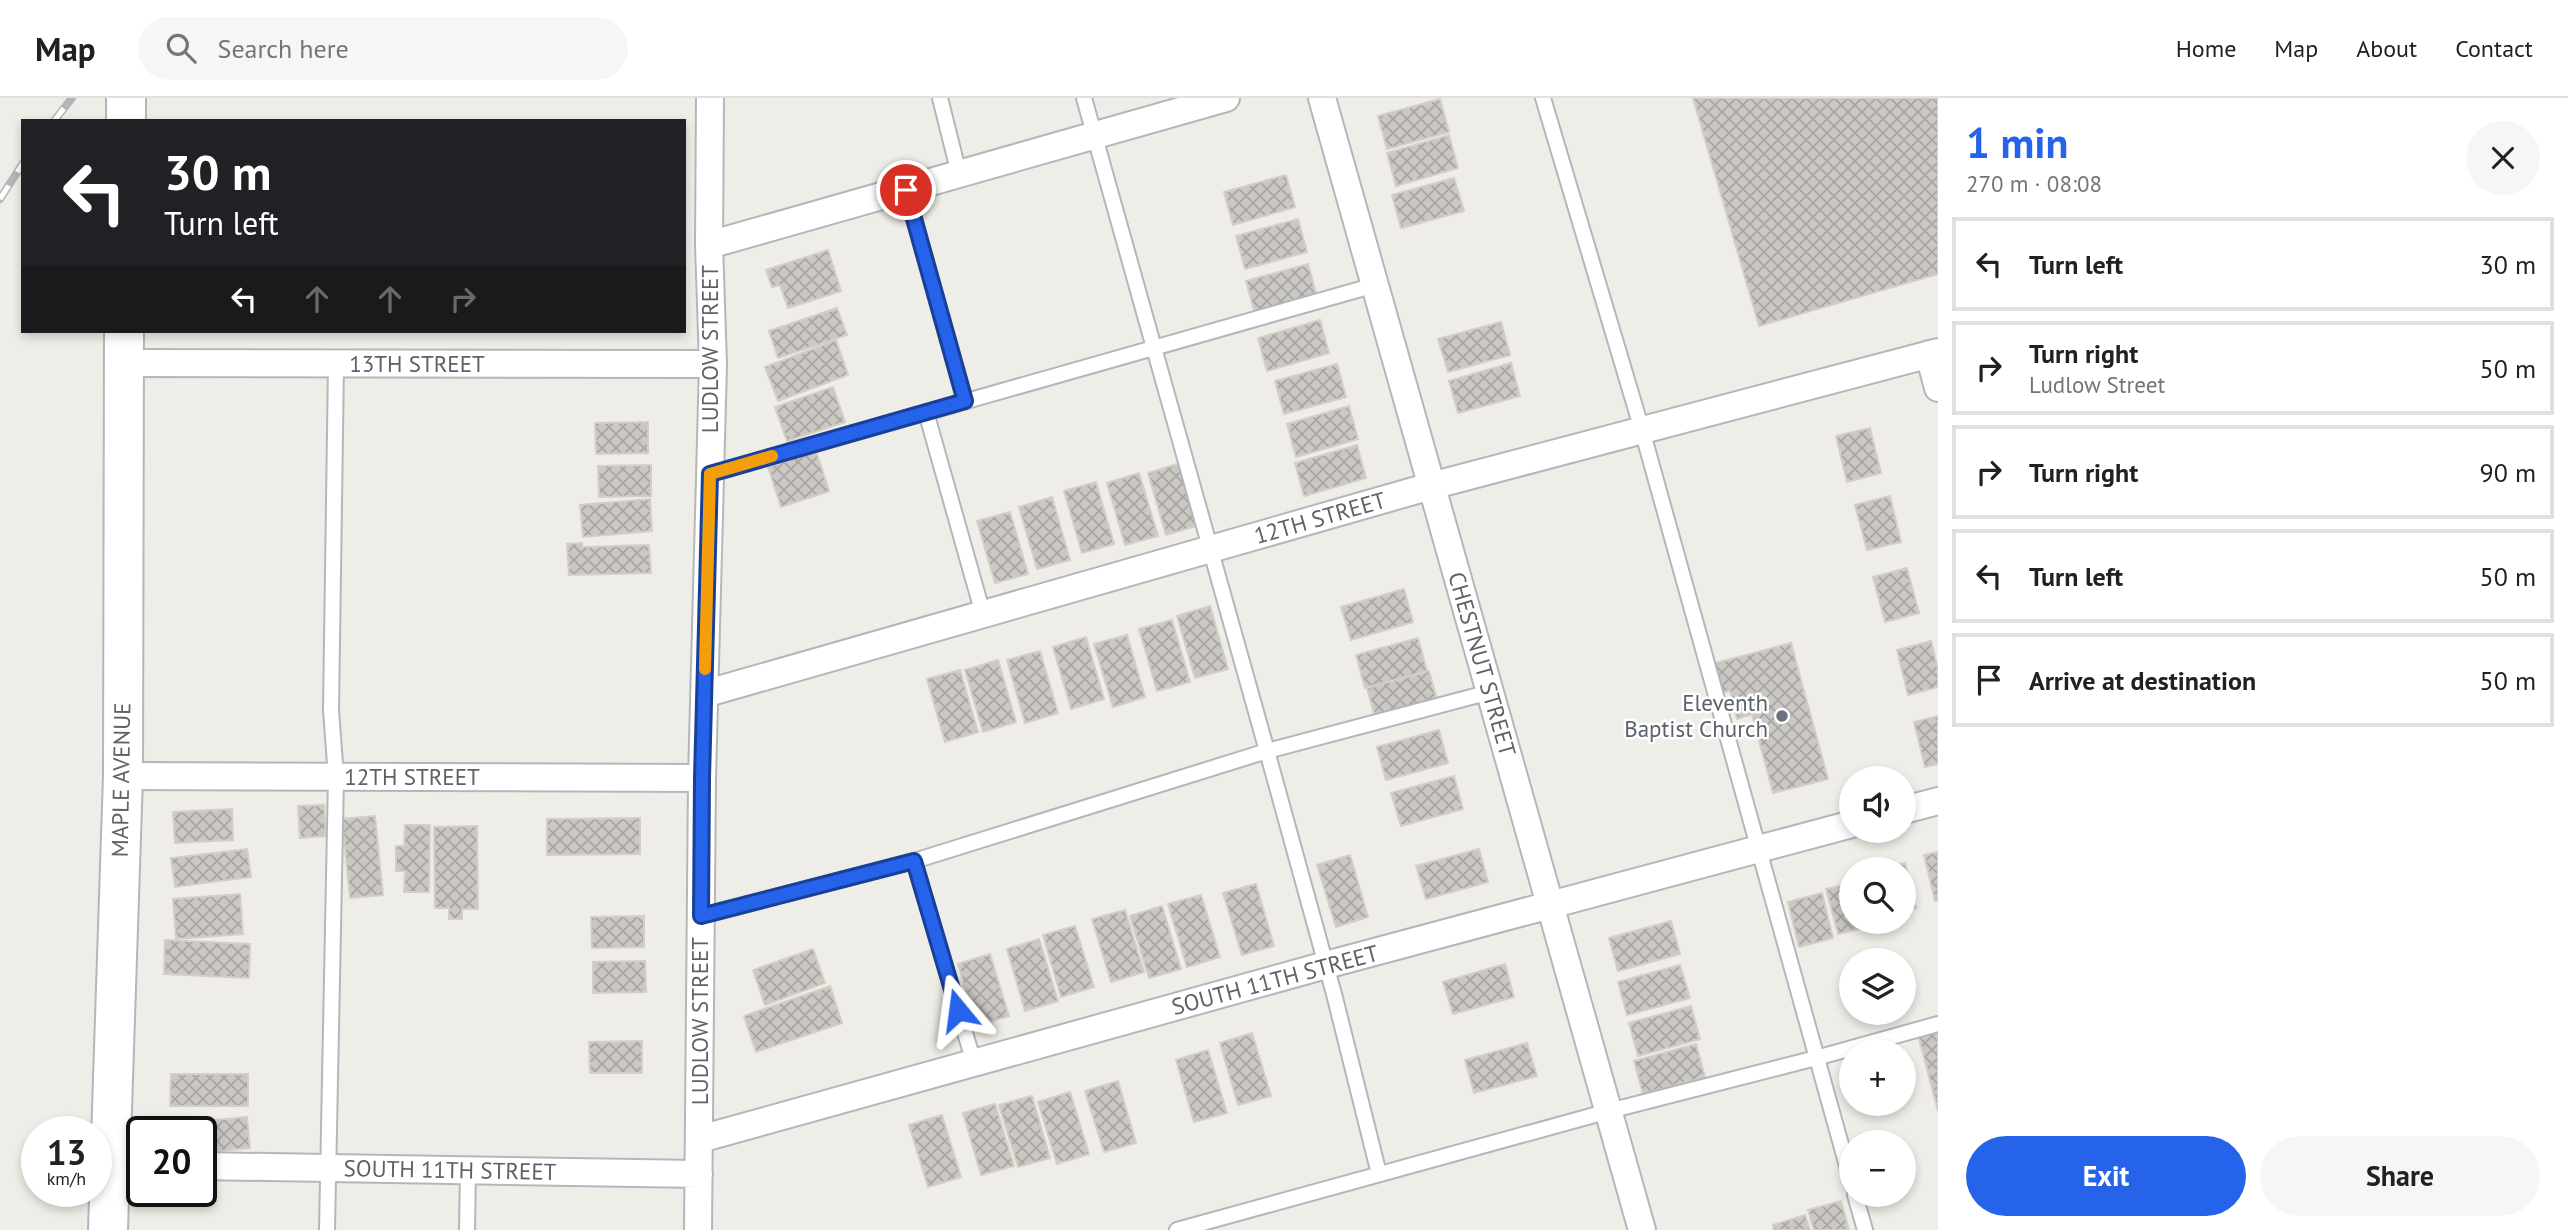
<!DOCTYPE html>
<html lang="en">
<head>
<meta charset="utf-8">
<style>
	:root { --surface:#fff; --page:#f6f6f6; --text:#202124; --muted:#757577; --line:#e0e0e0; --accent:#2563eb }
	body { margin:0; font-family:"PT Sans",sans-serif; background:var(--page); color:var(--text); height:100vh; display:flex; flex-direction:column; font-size:26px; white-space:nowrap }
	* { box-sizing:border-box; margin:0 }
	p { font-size:23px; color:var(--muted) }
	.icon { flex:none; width:38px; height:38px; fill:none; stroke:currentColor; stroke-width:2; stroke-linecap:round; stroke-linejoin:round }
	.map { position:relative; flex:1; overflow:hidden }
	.drawer { display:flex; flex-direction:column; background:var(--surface); width:630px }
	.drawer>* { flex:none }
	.hud { position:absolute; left:21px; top:21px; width:665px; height:214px; border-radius:0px; box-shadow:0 4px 10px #0003; background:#202124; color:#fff; overflow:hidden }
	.buttons { position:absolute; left:1839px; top:668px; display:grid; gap:14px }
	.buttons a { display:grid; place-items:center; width:77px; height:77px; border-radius:50%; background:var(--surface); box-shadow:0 4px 10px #0003; font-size:35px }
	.speed { position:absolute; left:21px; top:1018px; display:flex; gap:14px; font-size:35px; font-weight:700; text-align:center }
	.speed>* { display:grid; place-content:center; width:91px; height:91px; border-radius:50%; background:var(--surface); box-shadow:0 4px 10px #0003; line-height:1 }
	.speed small { font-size:18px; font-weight:400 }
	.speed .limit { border:4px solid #111; border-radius:10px; background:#fff; color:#111 }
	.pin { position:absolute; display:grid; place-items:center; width:60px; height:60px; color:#fff; margin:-30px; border:4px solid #fff; border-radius:50%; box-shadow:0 2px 7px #0007 }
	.me { position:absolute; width:77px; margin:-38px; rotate:344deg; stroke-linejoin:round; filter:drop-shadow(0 0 5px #0008) }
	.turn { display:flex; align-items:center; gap:24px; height:147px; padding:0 28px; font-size:32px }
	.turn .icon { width:91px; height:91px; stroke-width:2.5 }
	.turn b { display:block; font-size:49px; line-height:60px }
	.lanes { display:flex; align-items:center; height:66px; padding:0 28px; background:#0003; justify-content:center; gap:35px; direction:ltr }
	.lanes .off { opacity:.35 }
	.round { display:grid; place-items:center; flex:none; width:74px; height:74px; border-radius:37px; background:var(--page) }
	.head { display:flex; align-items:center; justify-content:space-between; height:119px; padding:0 28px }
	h1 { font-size:42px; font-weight:600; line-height:52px; color:var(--accent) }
	.primary-button { display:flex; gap:14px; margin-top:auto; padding:14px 28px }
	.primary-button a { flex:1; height:80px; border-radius:42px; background:var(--accent); color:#fff; font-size:28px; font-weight:600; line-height:80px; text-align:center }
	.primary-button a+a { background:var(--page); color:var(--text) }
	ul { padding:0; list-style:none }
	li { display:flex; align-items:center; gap:21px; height:94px; margin:0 14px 10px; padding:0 14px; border:4px solid var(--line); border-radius:0px }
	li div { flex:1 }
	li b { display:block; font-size:26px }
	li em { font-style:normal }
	header { display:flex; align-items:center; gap:42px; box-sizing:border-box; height:98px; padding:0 35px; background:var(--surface); border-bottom:2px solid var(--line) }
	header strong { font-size:33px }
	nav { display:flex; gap:38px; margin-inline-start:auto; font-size:24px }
	.search { width:490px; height:63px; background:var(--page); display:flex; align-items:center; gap:18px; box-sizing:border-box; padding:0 24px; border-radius:38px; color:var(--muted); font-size:26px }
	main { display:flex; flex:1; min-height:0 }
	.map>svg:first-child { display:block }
	.building { fill:url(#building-cross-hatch); stroke:#d3cfc6; stroke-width:2 }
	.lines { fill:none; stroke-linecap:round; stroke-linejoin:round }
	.lane-casing { stroke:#b4b7ba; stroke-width:18 }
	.street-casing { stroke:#b4b7ba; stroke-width:30 }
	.secondary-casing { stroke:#b3b6ba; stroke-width:42 }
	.lane { stroke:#fff; stroke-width:14 }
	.street { stroke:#fff; stroke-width:26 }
	.secondary { stroke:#fff; stroke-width:38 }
	.rail-casing { stroke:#b4b5b6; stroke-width:8 }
	.rail { stroke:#fff; stroke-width:5; stroke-dasharray:16; stroke-linecap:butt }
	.route-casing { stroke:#184099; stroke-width:18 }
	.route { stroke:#2563eb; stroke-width:12 }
	.slow { stroke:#f59e0b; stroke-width:12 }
	.worship-dot { fill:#6b7280; stroke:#fff; stroke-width:2.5 }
	.labels { text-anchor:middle; stroke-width:5; stroke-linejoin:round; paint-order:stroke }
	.street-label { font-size:23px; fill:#5e6266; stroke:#fff }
	.worship-label { font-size:23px; fill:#5b616d; stroke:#fff; text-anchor:end }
</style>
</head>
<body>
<header>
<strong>Map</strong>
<div class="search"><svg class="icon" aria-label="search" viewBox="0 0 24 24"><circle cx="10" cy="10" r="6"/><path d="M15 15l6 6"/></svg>Search here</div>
<nav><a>Home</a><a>Map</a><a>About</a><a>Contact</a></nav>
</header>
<main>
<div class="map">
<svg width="1938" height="1132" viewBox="0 0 1938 1132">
	<defs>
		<pattern id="building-cross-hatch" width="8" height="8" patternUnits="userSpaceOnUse" patternTransform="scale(1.75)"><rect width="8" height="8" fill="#cbc8c4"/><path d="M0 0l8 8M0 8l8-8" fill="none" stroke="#a8a6a3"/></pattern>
	</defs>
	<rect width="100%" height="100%" fill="#efede7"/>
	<path class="building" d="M1693 0H1938V176L1759 228Z
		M1440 1 1449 34 1387 51 1378 18Z
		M1449 37 1458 70 1396 88 1387 55Z
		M1286 77 1295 109 1233 127 1224 94Z
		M1454 80 1464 113 1401 130 1392 97Z
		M1298 121 1307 154 1245 171 1236 138Z
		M828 152 841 193 788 210 780 187 772 189 766 172Z
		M1308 166 1317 199 1255 216 1246 183Z
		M837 210 847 237 778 260 769 233Z
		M1320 222 1329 255 1267 273 1258 240Z
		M1501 224 1510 257 1448 274 1438 241Z
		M836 242 848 277 778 303 765 269Z
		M1511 265 1520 298 1458 315 1449 283Z
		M1337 266 1346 299 1284 316 1275 283Z
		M833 289 845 324 787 343 775 309Z
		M1349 308 1358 341 1296 359 1287 326Z
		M648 324V355L596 356 595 325Z
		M1870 330 1881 375 1847 384 1836 338Z
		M1357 347 1366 380 1304 398 1295 365Z
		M816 353 829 393 781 409 768 369Z
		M1181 365 1199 427 1166 437 1148 375Z
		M651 367V398L599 399 598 368Z
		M1139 375 1158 438 1125 447 1107 385Z
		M1096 384 1114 446 1082 455 1064 393Z
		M1890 398 1901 444 1867 452 1855 407Z
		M1052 399 1070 462 1037 471 1019 409Z
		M650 401 652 433 583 439 580 407Z
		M1010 414 1028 476 995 485 977 423Z
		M582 445V449L649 447 651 475 569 477 567 446Z
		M1907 470 1919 515 1885 524 1873 479Z
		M1404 491 1413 524 1351 542 1341 509Z
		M1210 508 1228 571 1195 580 1177 518Z
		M1172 522 1190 584 1157 593 1139 531Z
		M1127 537 1145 599 1113 609 1094 546Z
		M1086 539 1104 601 1071 611 1053 549Z
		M1418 540 1427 573 1365 590 1356 557Z
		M1931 543 1938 571V589L1908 597 1897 552Z
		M1791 545 1828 681 1773 695 1752 616 1737 621 1730 593 1720 595 1712 566Z
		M1040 553 1058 615 1025 625 1007 562Z
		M998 562 1016 624 983 634 965 572Z
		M960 572 978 634 945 644 927 581Z
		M1429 573 1438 605 1376 623 1367 590Z
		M1938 618V666L1925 669 1914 624Z
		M1439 632 1448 665 1386 682 1377 649Z
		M1454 678 1463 711 1401 728 1391 695Z
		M324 707 326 738 300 740 298 708Z
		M232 711 233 742 175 745 173 714Z
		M375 718 383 797 350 800 342 721Z
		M640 720V756L547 757V721Z
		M405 727H430L429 794H404L405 773H396V748H404Z
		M477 728 478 811H462V821H449V810H435L434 729Z
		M247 751 251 779 175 789 171 760Z
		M1479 751 1488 784 1426 801 1416 768Z
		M1938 754V802L1935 803 1924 757Z
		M1350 757 1368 819 1336 829 1317 767Z
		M1905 765 1916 810 1904 813V772H1878Z
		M1852 785V824H1871L1872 828 1838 836 1826 791Z
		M1256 786 1274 848 1242 857 1223 795Z
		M1822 795 1833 840 1799 849 1788 804Z
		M240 796 243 836 176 841 173 801Z
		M1201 797 1220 859 1187 869 1168 806Z
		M1162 808 1181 871 1149 880 1130 818Z
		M1125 812 1144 874 1111 884 1092 821Z
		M644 818V849L592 850 591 819Z
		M1671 823 1680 856 1618 873 1609 840Z
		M1075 828 1094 889 1061 899 1043 837Z
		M1039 841 1058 903 1025 913 1007 851Z
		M165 842 250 846 249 880 164 876Z
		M813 851 825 885 765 907 753 872Z
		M990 856 1009 918 976 928 958 866Z
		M645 863 646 894 593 895V864Z
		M1505 866 1514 899 1453 916 1443 884Z
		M1680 867 1690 900 1627 917 1618 884Z
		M830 888 842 925 756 954 744 918Z
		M1691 908 1700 941 1638 958 1629 925Z
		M1938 932V1013L1918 937Z
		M1252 935 1271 998 1238 1007 1220 945Z
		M642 943V975H590L589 944Z
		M1527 945 1537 978 1474 995 1465 962Z
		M1696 946 1705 979 1643 996 1634 963Z
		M1208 952 1227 1015 1194 1024 1176 962Z
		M171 976H248V1008H170Z
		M1118 983 1136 1045 1104 1054 1085 993Z
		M1070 994 1089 1056 1057 1066 1038 1004Z
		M1032 998 1050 1060 1018 1069 999 1007Z
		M995 1006 1014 1068 981 1077 963 1015Z
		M942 1017 961 1079 928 1089 909 1027Z
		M247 1019 250 1050 201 1055V1034H158L157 1027Z
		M1841 1103 1849 1132H1814L1808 1112Z
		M1805 1117 1810 1132H1774L1773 1127Z"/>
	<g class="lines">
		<g class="lane-casing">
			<path id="lane" d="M940 0 959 76
				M1084 0 1267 653 1334 896 1379 1076
				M1543 0 1642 332 1852 1086
				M906 92 965 303
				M926 314 983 516
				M710 376 1375 187
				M914 763 1267 653 1490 594
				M701 818 914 763 974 965
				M1855 1097 1865 1132
				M327 1132 336 679 331 612 336 266
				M467 1132 468 1072
				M1177 1132 1609 1013 1816 960 1938 926"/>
		</g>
		<g class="street-casing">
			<path id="street" d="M1322 0 1642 1132
				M709 147 1226 0
				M1929 256 1938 290
				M122 265 713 266
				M704 596 1431 388 1938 254
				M123 678 702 680
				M1904 712 1938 703
				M700 1041 1326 867 1852 726
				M109 1067H142
				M201 1068 699 1076
				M698 1132 702 680 713 266 709 147 710 0"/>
		</g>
		<g class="secondary-casing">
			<path id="secondary" d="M126 0V23
				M108 1132 123 678 124 233"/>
		</g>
		<use href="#lane" class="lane"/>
		<use href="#street" class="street"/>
		<use href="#secondary" class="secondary"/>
		<g class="rail-casing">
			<path id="rail" d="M54 23 72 0
				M0 101 23 65"/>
		</g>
		<use href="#rail" class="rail"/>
	</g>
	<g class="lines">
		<g class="route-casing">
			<path id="route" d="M906 92 965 303 710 376 702 680 701 818 914 763 958 912"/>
		</g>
		<use href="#route" class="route"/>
		<path class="slow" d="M705 571 710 376 772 358"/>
	</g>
	<circle class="worship-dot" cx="1782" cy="618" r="7"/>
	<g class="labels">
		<g class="street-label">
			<text transform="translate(710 251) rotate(-90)" y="8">LUDLOW STREET</text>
			<text x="417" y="274">13TH STREET</text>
			<text transform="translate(1320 420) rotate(-16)" y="8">12TH STREET</text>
			<text transform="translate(1482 566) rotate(74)" y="8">CHESTNUT STREET</text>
			<text x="412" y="687">12TH STREET</text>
			<text transform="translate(121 682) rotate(-89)" y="8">MAPLE AVENUE</text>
			<text transform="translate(1275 882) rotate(-15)" y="8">SOUTH 11TH STREET</text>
			<text transform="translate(700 923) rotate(-90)" y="8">LUDLOW STREET</text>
			<text transform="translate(450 1072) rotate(1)" y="8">SOUTH 11TH STREET</text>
		</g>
		<g class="worship-label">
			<text x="1768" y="613">Eleventh<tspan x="1768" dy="26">Baptist Church</tspan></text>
		</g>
	</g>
</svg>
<div class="buttons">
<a><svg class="icon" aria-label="sound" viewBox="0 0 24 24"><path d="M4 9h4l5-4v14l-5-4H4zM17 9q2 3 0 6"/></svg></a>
<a><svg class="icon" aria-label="search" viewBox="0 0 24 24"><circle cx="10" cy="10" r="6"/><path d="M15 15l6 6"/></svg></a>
<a><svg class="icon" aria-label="layers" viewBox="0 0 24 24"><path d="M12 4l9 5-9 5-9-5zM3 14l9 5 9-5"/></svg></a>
<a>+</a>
<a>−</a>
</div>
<div class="speed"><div>13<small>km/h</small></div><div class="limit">20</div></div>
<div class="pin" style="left:906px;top:92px;background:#d93025"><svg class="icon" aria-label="arrive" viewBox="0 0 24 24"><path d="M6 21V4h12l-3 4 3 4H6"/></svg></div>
<svg class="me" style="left:958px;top:912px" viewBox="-20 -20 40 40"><path d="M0-17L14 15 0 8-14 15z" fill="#2563eb" stroke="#fff" stroke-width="4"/></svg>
<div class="hud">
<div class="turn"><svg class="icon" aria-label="left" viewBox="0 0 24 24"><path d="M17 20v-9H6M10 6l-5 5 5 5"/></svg><div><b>30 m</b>Turn left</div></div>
<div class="lanes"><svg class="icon" aria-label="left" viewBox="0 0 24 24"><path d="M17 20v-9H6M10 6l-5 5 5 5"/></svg><svg class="icon off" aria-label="ahead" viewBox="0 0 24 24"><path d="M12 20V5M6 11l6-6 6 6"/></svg><svg class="icon off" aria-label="ahead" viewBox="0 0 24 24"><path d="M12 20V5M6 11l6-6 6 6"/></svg><svg class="icon off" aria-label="right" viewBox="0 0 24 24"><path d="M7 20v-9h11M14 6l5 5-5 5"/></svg></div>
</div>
</div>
<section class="drawer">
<div class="head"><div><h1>1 min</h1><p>270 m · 08:08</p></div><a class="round"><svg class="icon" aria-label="close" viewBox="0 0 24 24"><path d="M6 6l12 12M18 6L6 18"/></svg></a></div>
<ul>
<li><svg class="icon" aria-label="left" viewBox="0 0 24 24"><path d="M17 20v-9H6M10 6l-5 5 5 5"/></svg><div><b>Turn left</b></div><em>30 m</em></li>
<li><svg class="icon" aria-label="right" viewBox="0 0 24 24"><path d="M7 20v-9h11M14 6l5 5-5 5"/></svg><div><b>Turn right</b><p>Ludlow Street</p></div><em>50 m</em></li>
<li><svg class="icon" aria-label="right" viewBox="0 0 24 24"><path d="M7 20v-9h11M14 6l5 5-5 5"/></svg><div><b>Turn right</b></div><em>90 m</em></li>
<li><svg class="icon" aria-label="left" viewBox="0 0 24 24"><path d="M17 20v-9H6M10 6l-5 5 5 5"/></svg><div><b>Turn left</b></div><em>50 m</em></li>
<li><svg class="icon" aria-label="arrive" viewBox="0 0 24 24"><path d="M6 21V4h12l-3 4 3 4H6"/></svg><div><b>Arrive at destination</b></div><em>50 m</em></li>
</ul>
<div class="primary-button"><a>Exit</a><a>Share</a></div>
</section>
</main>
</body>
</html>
